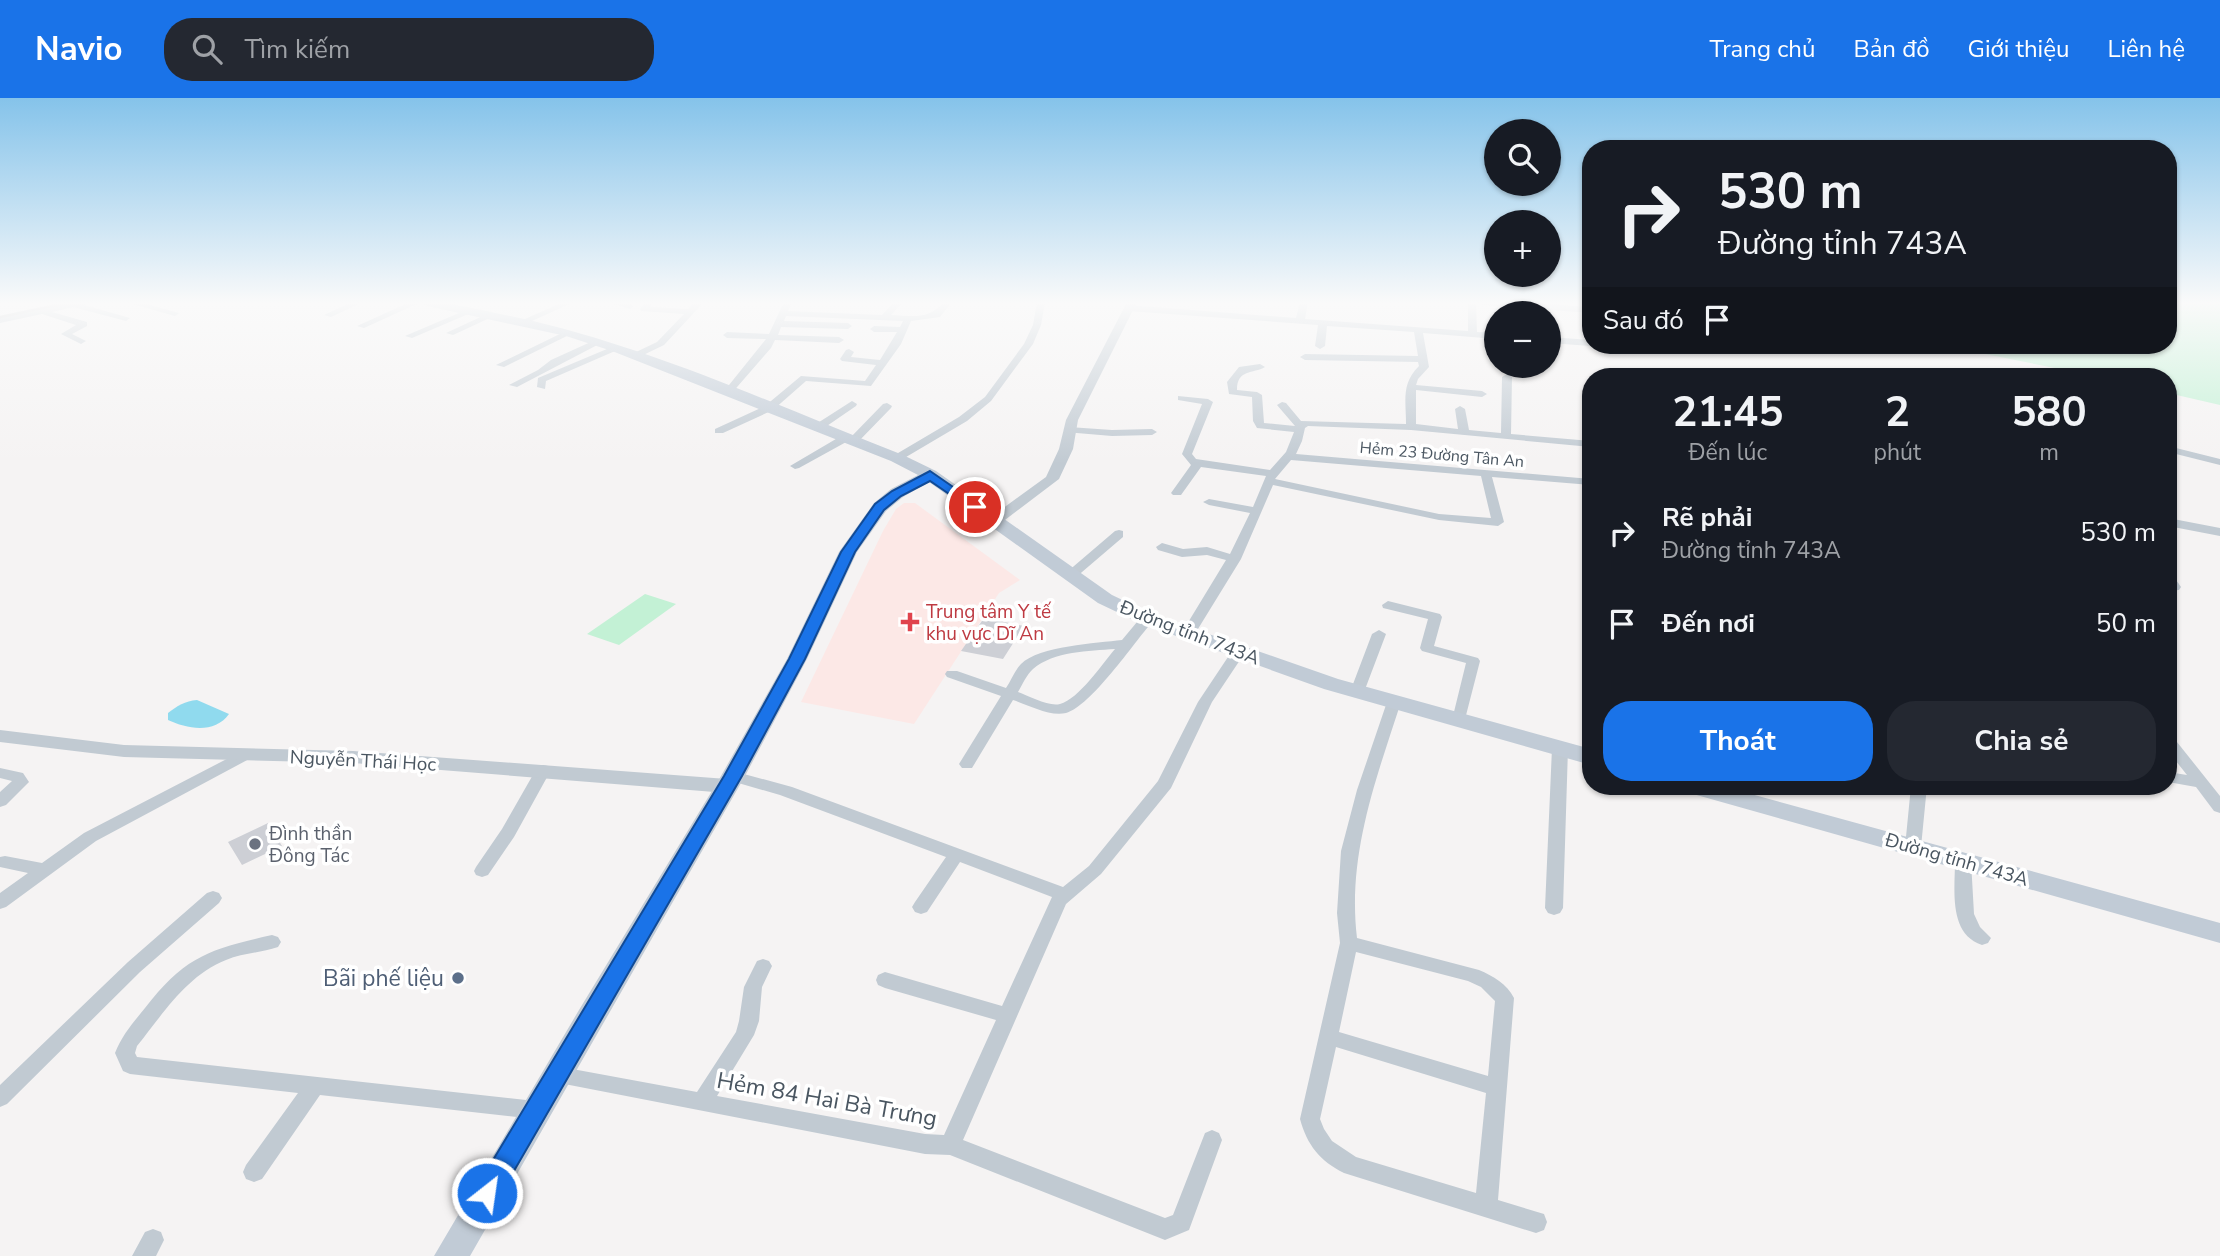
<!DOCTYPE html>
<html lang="vi">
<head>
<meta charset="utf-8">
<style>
	:root { --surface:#171b24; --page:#242831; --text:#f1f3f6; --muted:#9ea1a6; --accent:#1a73e8 }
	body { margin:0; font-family:"Nunito Sans",sans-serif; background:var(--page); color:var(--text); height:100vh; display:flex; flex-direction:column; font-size:26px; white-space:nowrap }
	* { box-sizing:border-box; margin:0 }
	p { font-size:23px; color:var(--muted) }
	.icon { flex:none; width:38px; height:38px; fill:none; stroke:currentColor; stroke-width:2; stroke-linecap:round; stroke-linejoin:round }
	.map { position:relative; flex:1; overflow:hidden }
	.panel { position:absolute; left:1582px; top:270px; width:595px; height:427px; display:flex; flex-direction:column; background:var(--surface); border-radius:28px; box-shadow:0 2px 5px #0004 }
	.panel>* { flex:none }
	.banner { position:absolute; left:1582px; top:42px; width:595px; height:214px; border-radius:28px; box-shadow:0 2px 5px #0004; background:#171b24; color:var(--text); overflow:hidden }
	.fabs { position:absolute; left:1484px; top:21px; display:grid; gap:14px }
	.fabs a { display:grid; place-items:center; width:77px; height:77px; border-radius:50%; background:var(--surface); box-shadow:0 2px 5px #0004; font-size:35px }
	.pin { position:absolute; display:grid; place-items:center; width:60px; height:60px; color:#fff; margin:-30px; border:4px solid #fff; border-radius:50%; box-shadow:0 2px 7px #0007 }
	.me { position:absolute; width:77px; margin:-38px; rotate:30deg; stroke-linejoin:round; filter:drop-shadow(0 0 5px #0008) }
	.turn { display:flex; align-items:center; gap:24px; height:147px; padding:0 21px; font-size:32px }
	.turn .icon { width:91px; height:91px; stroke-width:2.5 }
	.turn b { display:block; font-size:49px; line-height:60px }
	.then { display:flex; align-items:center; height:66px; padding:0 21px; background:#0003; gap:14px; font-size:26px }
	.eta { display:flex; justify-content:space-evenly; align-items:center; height:119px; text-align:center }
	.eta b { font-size:42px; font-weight:700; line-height:49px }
	.button { display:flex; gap:14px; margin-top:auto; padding:14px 21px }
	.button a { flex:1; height:80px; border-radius:28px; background:var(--accent); color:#fff; font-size:28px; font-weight:700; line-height:80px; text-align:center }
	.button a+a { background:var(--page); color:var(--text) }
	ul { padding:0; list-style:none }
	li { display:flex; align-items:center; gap:21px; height:91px; padding:0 21px }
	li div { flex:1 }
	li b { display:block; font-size:26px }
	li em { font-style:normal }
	header { display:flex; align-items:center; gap:42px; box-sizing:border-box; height:98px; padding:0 35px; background:var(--accent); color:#fff }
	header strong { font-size:33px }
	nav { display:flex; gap:38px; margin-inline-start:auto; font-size:24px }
	.search { width:490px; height:63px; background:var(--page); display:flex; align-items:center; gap:18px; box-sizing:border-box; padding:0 24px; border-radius:28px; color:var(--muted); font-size:26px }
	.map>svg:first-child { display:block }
	.medical { fill:#fce8e6 }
	.green { fill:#c3f1d5 }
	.water { fill:#90daee }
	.building { fill:#cdcfd5 }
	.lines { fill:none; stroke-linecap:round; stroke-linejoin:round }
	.minor { fill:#c1cad2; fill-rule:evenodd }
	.tertiary { fill:#c1cad2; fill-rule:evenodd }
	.secondary { fill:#c1cbd6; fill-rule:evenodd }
	.rail { stroke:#b5b8bd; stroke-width:2.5 }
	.route { fill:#1a73e8; stroke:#114b97; stroke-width:2 }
	.health-dot { fill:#e0444e; stroke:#fff; stroke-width:2.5 }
	.worship-dot { fill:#6b7280; stroke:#fff; stroke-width:2.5 }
	.service-dot { fill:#5c6f8a; stroke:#fff; stroke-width:2.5 }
	.labels { text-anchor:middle; stroke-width:7; stroke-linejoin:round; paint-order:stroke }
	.far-street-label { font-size:16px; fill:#4a5661; stroke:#fff }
	.health-label { font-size:19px; fill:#be3a42; stroke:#fff; text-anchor:start }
	.street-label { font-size:19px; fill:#4a5661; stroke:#fff }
	.worship-label { font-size:19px; fill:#5b616d; stroke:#fff; text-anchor:start }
	.near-service-label { font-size:23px; fill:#4e5e75; stroke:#fff; text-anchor:end }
	.near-street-label { font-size:23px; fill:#4a5661; stroke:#fff }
</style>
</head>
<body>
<header>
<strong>Navio</strong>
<div class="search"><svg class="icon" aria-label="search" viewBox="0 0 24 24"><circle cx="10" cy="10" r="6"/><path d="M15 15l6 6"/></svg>Tìm kiếm</div>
<nav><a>Trang chủ</a><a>Bản đồ</a><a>Giới thiệu</a><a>Liên hệ</a></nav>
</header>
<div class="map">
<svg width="2220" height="1158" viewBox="0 0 2220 1158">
	<rect width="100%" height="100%" fill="#f5f3f3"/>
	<path class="medical" d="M904 405H915L1020 482 999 495 914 626 801 604 883 433 896 411Z"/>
	<path class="green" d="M2168 204H2220V307L2168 295V278H2095L1940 247H2168Z
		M645 496 676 506 619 547 587 536Z"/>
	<path class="water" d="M197 602 229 616C215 636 187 631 168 622V615C177 608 185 603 197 602Z"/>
	<path class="building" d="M984 520 1024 528 1003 561 961 553Z
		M268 725 282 748 242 767 228 744Z"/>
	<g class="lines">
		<path class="minor" d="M76 204H91L84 207 130 220 126 223 73 209 52 214 87 224V228L72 236 86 243 81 246 61 236 76 227 42 216 0 225V219Z
			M125 204H139L179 215 175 218Z
			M352 204H363L331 219 324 217Z
			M410 204H421L364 230 357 228Z
			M563 204H574L523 227 516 225Z
			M607 204H622L634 208 630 211Z
			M645 204H653L650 209 688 211 695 204H704L664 247 637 260 632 257 634 255 657 244 684 216 641 213 640 211Z
			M784 204H792L788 213 882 217 894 204H903L891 217C914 218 928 222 944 204H952L940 219 911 223 901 246 871 288 806 283 773 312 723 335H715V331L765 308 801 278 865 283 876 267 842 263 840 261 846 252 849 251 854 254 851 259 880 262 897 234H874L870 231 874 228 900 229 903 223 786 218 784 223 848 225 852 228 848 231 781 229 778 237 839 239 844 242 839 245 775 242 771 250 731 296H725V292L766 241 727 240 723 237 727 234 769 236Z
			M1037 204H1045L1041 227 1033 246 991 303 967 323 901 362H893V358L959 319 985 299 1024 246 1033 227Z
			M1300 204H1308L1305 221 1468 233V204H1476L1477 234 1496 235V241L1423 235 1429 269 1418 281 1416 287 1482 293 1487 296 1482 299 1416 292V326L1458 331 1455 311 1460 308 1465 311 1469 332 1501 335 1502 279 1507 276 1512 279 1511 336 1591 343V349L1411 332 1308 328 1305 330 1302 343 1296 356 1591 381V387L1492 379 1504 424 1498 428 1439 422 1273 387 1241 461 1193 539H1183L1181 536 1226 462 1207 457 1182 459 1158 452 1156 449 1162 445 1183 451 1207 449 1230 456 1250 415 1209 407 1203 404 1209 401 1253 409 1266 378 1201 369 1181 397H1173L1171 395 1191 367 1182 356 1202 306 1178 302V298L1208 301 1213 304 1192 356 1196 361 1270 372 1286 354 1294 334 1257 330 1253 323 1252 299 1229 296 1227 284 1239 269 1260 266 1265 269C1253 276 1237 271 1237 292L1257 294 1262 297 1264 325 1295 328 1277 307 1282 304 1286 305 1301 323 1406 326C1406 302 1401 286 1419 268L1418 264 1305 262 1300 259 1305 256 1418 258 1414 234 1327 228 1325 248 1320 251 1315 248 1318 227 1128 213 1124 210 1128 207 1296 220ZM1291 362 1481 378 1491 420 1439 416 1275 381Z
			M1479 204H1515L1591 209V215L1483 207Z
			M466 212 473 214 412 240 405 238Z
			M487 216 494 218 453 237 446 235Z
			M566 233 573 235 504 269 496 267Z
			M1549 239 1591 242V247H1594L1591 248 1549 245Z
			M595 242 603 244 517 289 509 287 538 272 551 262Z
			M1602 247H1677L1674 253 1671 254 1607 250Z
			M614 248 622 250 546 283 545 291 537 289 538 280Z
			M2055 274 2058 275 2059 278H2048Z
			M852 303 857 306 856 308 821 332H813V328Z
			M887 305 892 308 891 310 857 345H849L848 343 799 370 795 371 790 368 841 338 845 337 850 340 883 306Z
			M1069 329 1112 332 1152 331 1157 334 1152 337 1112 338 1065 334V330Z
			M2168 348 2220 361V367L2168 354Z
			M1119 432 1123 433V439L1075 480H1067L1065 477 1067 474 1115 433Z
			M2168 477C2174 479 2178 484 2181 489L2179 492 2168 493Z
			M1388 503 1440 516 1442 519 1434 548 1478 560 1480 563 1464 625H1454L1452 622 1466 565 1422 553 1420 550 1428 521 1383 510 1382 507Z
			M1147 517 1154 521 1152 524C1134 545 1091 608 1066 615 1050 619 1028 607 1013 602L972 670H962L959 666 1001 598 947 579 945 576 947 573H957L1006 590C1011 583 1015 572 1021 566 1039 548 1097 545 1122 542L1142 518ZM1115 551C1102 566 1079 601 1060 606 1049 609 1029 598 1018 594 1022 587 1027 576 1033 571 1054 553 1089 553 1115 551Z
			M1379 532 1386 536 1364 594 1357 598 1352 597 1350 594 1372 536Z
			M1239 549 1246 553 1212 604 1171 690 1101 776 1066 806 963 1042 1165 1120 1173 1117 1205 1035 1212 1032 1219 1035 1222 1042 1189 1132 1165 1142 950 1057 925 1056 549 983 546 977 549 971 556 968 697 994 736 934 739 923 744 889 757 863 763 861 769 863 772 868 762 889 759 923 754 937 717 998 925 1036 944 1037 996 922 885 890 878 887 876 882 878 877 885 874 1002 908 1052 799 960 764 927 814 921 816 915 814 912 809 915 804 946 759 780 697 728 682 725 678 728 674 733 673 792 689 1063 789 1089 768 1158 683 1198 604 1234 550Z
			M1394 599 1401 604C1376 681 1347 757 1357 840L1479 872C1493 878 1507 886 1514 900L1498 1102 1544 1116 1547 1124 1544 1132 1536 1135 1344 1075C1320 1063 1307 1047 1300 1021L1340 845 1337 815 1341 753 1357 692 1387 604ZM1356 854 1468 883 1481 889 1495 903 1488 978 1339 934ZM1336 949 1486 995 1476 1095 1356 1059 1332 1043 1324 1031 1320 1021Z
			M2168 637 2173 639 2220 698V715L2214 713 2196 689 2168 684V674L2187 677 2168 653Z
			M1560 645 1568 650 1563 810 1560 815 1554 817 1548 815 1545 810 1552 650Z
			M246 651 254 656 251 660 96 743 6 809 0 811V795L28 775 0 769V759L5 758 42 765 84 735Z
			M543 667 548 668 551 672 514 739 488 777 482 779 476 777 474 773 476 769 502 731 538 668Z
			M0 670 23 675 29 684 6 707 0 709V694L12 683 0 680Z
			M1911 688H1927L1921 749 1919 753 1913 755 1907 753 1905 749Z
			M1963 757 1969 759 1971 763 1974 816 1980 829 1991 840 1988 845 1982 847C1948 836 1955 791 1955 763L1957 759Z
			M213 793 219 795 222 800 219 805 140 874 7 1006 0 1009V987L128 864 207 795Z
			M272 837 278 839 281 844 278 849C261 855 242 855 226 862 186 878 163 916 137 948L135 955 137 959 535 1003 542 1006 545 1012 542 1018 535 1021 320 997 262 1081 254 1084 246 1081 243 1074 246 1067 298 995 130 976 123 973 115 955C122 937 133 925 145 910 185 858 210 851 272 837Z
			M153 1131 161 1134 164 1142 156 1158H132L145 1134Z"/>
		<path class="tertiary" d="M1127 204H1137L1078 322 1073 351 1059 381 1001 425H991L989 422 991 419 1046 379 1059 351 1066 322Z
			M2168 420 2220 430V438L2168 428Z
			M0 632 124 647 353 653 727 681 734 683 737 688 734 693 727 695 353 665 124 659 0 644Z"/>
		<path class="secondary" d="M421 204C453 204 484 213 515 219 649 248 775 307 903 357L936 373 1112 497 1154 517 1338 581 1591 651V667L1324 591 1140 525 1098 505 929 384 903 399 886 413 857 454 807 561 745 678 470 1158H434L579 912 721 678 787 561 839 454 874 405 891 391 918 377 891 363 612 253 566 238 427 208Z
			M1682 688H1722L2220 825V845L1686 694Z"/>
		<path class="rail" d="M0 219 71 204"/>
	</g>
	<linearGradient id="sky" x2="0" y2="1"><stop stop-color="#85c3ea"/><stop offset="0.56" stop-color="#fafafa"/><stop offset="1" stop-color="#fafafa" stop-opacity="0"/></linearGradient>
	<rect width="2220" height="366" fill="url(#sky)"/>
	<path class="route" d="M930 373 982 409 975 413 971 411 930 383 901 398 884 412 855 454 805 561 742 678 496 1104 487 1107 478 1104 475 1095 478 1087 724 678 789 561 841 454 875 406 892 393Z"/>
	<path class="health-dot" d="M906.5 513.5h7v7h7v7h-7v7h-7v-7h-7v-7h7z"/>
	<circle class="worship-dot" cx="255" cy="746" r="7"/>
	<circle class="service-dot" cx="458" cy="880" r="7"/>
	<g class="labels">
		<g class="far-street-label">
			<text transform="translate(1442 356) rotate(5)" y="6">Hẻm 23 Đường Tân An</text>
		</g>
		<g class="health-label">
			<text x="926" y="520">Trung tâm Y tế<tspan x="926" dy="22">khu vực Dĩ An</tspan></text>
		</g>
		<g class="street-label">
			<text transform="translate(1190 534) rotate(21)" y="7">Đường tỉnh 743A</text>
			<text transform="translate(363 662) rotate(3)" y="7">Nguyễn Thái Học</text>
			<text transform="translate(1957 761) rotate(16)" y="7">Đường tỉnh 743A</text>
		</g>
		<g class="worship-label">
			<text x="269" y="742">Đình thần<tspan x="269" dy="22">Đông Tác</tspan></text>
		</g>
		<g class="near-service-label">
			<text x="444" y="888">Bãi phế liệu</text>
		</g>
		<g class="near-street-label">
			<text transform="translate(827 1001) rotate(10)" y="8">Hẻm 84 Hai Bà Trưng</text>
		</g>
	</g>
</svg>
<div class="fabs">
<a><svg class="icon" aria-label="search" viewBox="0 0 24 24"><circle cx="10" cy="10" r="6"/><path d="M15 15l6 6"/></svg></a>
<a>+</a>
<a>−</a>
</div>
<div class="pin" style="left:975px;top:409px;background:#d93025"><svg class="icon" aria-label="arrive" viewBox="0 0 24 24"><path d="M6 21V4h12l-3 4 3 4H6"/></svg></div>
<svg class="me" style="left:487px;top:1095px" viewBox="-20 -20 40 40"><circle r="17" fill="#1a73e8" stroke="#fff" stroke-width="3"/><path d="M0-11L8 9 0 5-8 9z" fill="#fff"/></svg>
<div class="banner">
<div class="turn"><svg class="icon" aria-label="right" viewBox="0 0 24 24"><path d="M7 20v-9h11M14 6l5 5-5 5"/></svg><div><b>530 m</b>Đường tỉnh 743A</div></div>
<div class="then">Sau đó<svg class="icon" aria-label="arrive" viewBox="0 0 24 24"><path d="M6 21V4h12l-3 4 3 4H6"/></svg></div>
</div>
<section class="panel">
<div class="eta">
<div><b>21:45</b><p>Đến lúc</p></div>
<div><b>2</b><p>phút</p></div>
<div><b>580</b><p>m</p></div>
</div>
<ul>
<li><svg class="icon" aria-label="right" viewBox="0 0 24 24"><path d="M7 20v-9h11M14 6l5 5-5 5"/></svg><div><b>Rẽ phải</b><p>Đường tỉnh 743A</p></div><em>530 m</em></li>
<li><svg class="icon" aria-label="arrive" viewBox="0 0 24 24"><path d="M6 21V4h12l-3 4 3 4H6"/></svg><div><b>Đến nơi</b></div><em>50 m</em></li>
</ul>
<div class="button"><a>Thoát</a><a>Chia sẻ</a></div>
</section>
</div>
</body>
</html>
